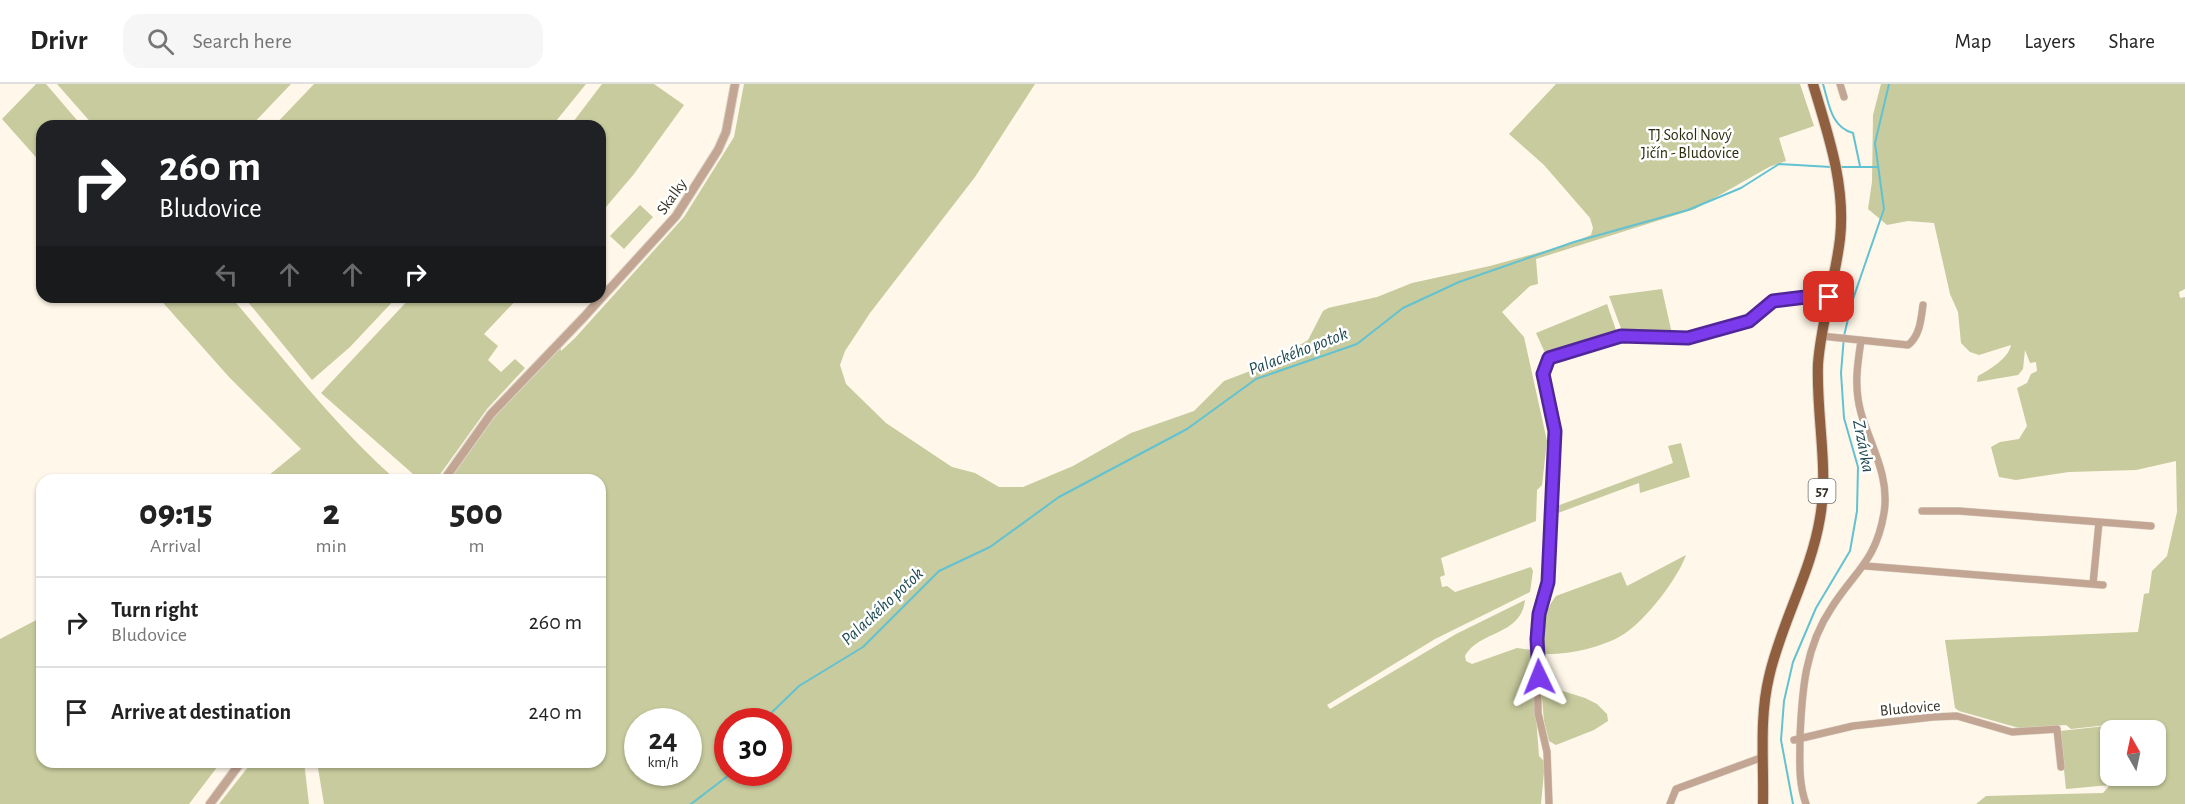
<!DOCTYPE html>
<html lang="en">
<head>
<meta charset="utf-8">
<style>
	:root { --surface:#fff; --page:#f6f6f6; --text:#222; --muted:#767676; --line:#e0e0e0 }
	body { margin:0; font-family:"Alegreya Sans",sans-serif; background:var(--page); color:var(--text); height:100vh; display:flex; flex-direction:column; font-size:22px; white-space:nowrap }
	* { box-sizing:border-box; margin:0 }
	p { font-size:20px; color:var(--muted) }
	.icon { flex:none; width:33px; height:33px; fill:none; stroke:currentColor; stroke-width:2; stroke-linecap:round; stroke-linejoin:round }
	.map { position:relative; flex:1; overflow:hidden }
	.sheet { position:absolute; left:36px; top:390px; width:570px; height:294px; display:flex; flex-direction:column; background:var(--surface); border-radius:18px; box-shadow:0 2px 4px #0004 }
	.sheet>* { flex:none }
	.banner { position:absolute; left:36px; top:36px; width:570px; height:183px; border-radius:18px; box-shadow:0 2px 4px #0004; background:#202124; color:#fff; overflow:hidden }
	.needle { width:39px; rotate:351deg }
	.controls { position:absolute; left:2100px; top:636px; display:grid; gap:12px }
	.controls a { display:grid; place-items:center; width:66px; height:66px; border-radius:12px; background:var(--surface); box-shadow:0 2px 4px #0004; font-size:30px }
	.speed { position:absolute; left:624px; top:624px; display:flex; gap:12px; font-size:30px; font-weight:700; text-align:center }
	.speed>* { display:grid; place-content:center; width:78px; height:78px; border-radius:50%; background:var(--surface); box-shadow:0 2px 4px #0004; line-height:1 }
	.speed small { font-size:15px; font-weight:400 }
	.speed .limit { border:9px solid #d22; background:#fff; color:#111 }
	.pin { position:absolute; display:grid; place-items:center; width:51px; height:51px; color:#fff; margin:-26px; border-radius:12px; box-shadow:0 3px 9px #0006 }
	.me { position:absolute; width:66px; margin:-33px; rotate:358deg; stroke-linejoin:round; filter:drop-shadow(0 0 4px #0008) }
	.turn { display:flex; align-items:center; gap:21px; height:126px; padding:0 24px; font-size:27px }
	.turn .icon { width:78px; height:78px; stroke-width:2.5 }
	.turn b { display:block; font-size:42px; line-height:51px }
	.lanes { display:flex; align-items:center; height:57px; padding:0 24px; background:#0003; justify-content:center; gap:30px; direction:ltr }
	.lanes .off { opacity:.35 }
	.eta { display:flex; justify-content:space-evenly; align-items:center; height:102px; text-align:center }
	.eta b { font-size:36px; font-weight:800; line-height:42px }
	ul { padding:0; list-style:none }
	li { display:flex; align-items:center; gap:18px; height:90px; padding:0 24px; border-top:2px solid var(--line) }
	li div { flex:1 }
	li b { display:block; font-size:22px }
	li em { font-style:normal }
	header { display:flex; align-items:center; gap:36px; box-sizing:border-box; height:84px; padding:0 30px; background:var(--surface); border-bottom:2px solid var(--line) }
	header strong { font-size:28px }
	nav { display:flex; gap:33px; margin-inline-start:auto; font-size:21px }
	.search { width:420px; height:54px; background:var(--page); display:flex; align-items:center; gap:15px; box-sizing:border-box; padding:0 21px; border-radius:18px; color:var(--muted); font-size:22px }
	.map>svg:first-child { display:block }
	.green { fill:#c7cb9d; fill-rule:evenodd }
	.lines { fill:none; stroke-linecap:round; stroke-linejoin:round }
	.stream { stroke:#62c2d1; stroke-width:2 }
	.minor-casing { stroke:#dbd3c6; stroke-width:8 }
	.tertiary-casing { stroke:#dbd3c6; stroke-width:10 }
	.primary-casing { stroke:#dbd3c6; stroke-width:12 }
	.minor { stroke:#c2a593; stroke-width:7 }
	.tertiary { stroke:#c2a593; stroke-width:8 }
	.primary { stroke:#905f40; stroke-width:10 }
	.route-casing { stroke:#51269a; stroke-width:15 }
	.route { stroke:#7c3aed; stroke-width:10 }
	.labels { text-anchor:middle; stroke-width:5; stroke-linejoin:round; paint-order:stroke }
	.shield { fill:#fff; stroke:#726f68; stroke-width:1.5 }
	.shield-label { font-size:15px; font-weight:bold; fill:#353127 }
	.park-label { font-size:16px; fill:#2a2c0c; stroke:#fff }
	.street-label { font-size:16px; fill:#353127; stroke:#fff }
	.water-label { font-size:18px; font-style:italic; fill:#204b52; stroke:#fff }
</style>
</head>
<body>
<header>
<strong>Drivr</strong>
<div class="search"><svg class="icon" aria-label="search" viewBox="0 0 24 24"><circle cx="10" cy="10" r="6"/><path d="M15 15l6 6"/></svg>Search here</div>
<nav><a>Map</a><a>Layers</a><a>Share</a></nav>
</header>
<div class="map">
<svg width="2185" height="720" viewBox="0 0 2185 720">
	<rect width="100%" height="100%" fill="#fff7e9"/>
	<path class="green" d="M36 0H46L82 42H42V80L2 35Z
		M57 0H291L251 42H94Z
		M314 0H586L552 42H274Z
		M602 0H654L684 21 634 90 600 130V42H570Z
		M744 0H1035L975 93 870 229 845 267 840 281 846 300 886 339 952 383 975 389 999 403H1023L1073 382 1131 349 1194 327 1224 297 1271 279 1308 256 1323 227 1328 224 1377 213 1412 199 1490 182 1566 161 1591 151 1593 144 1590 134 1544 81 1509 50 1556 0H1800L1814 42 1779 54 1786 77 1769 83 1695 125 1536 175 1538 200 1530 202 1502 228 1524 253 1547 357 1542 401 1537 406 1536 437 1441 474 1445 491 1440 493 1442 503 1447 502 1455 508 1531 483 1533 487 1530 508 1435 555 1327 621 1330 625 1456 550 1525 516C1521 552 1480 546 1465 572L1466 577 1472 580 1517 564 1533 566 1535 601 1532 600 1531 603 1534 607 1539 672 1545 678 1541 720H324L317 678H600V396H440L491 330 560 259 561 267 575 254 684 133 734 53ZM638 638H688V688H638ZM728 638H778V688H728Z
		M1881 0H2185V205L2179 208 2180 214 2185 213V720H1976L1986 712 2103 709 2110 701 2066 705 2060 647 2106 642 2107 641 2071 645 2066 641 2019 644 1959 627 1955 624 1945 556 2138 548 2144 510 2149 509 2152 487 2167 472 2177 428 2176 377 2136 386 2069 388 2016 396 1999 393 1991 363 2000 358 2019 355 2027 342 2017 304 2027 299 2031 290 2037 287 2036 278 2030 279 2025 266 2023 285 2018 291 1977 298 1978 292C1989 286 2009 274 2011 261L1979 271 1970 268 1961 259 1958 228 1950 210 1934 139 1908 137 1887 141 1868 125 1872 98 1873 31ZM2110 646H2156V692H2110Z
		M640 121 653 133 624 165 610 152Z
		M1662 205 1672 250 1634 245 1622 247 1609 212Z
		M158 213H231C285 276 334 341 396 396H263L301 365 229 293Z
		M244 213H397L350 263 312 296Z
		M411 213H519L484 250 498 262 488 276 501 288 515 275 525 284 487 325 436 396H410L413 390 321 309Z
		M1607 220 1617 249 1546 271 1536 249Z
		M1681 359 1690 393 1640 409 1639 399 1558 429 1557 422 1673 379 1668 362Z
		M1686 471C1678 494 1646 536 1624 550 1604 563 1568 571 1544 570 1537 553 1545 525 1556 512L1621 488 1627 502Z
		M42 533V678H221L189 720H0V555Z
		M1547 602 1585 614 1597 620 1607 630 1608 637 1594 646 1556 661 1549 657 1544 637 1541 603Z
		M252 678H304L309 720H219Z"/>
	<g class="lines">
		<path class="stream" d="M1823 0C1829 20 1831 43 1853 49L1860 82
			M1840 83H1877
			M762 638 799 602 863 563 939 487 990 463 1059 413 1187 345 1256 295 1357 260 1403 224 1459 198 1574 158 1688 126 1741 104 1779 80 1831 83
			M691 720 733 688
			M1793 720 1781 656 1784 617 1793 578 1816 524 1850 467 1857 427 1858 383 1844 334 1841 289 1844 252 1852 218 1884 125 1875 59 1889 0"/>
		<g class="minor-casing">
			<path id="minor" d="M1840 0 1844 13
				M1821 252 1908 261C1920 252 1921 235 1923 221
				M1922 427H1959L2151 442
				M1866 482 2103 501
				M2093 500 2099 438
				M1794 656 1853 642 1933 633 1957 632 2012 648 2057 645 2061 683
				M1549 720 1547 668 1538 629 1537 555 1539 530 1548 498 1555 347 1543 290 1545 280 1555 271 1621 252 1688 253 1752 235 1773 217 1818 211 1829 213
				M1670 720 1676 705 1763 673
				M1806 720C1798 697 1800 677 1800 653 1802 606 1805 563 1832 523 1855 487 1876 477 1884 429 1890 392 1871 363 1861 329 1854 304 1857 282 1861 257"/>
		</g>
		<g class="tertiary-casing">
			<path id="tertiary" d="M444 396 491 330 584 233 676 132 718 66 726 48 735 0
				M210 720 241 678"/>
		</g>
		<g class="primary-casing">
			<path id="primary" d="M1763 720C1764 678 1759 635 1769 593 1781 539 1811 489 1820 434 1829 384 1816 331 1818 280 1821 238 1835 197 1840 155 1846 102 1828 50 1813 0"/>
		</g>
		<use href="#minor" class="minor"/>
		<use href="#tertiary" class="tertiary"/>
		<use href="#primary" class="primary"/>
	</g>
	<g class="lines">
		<g class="route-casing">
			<path id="route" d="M1539 593 1537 555 1539 530 1548 498 1555 347 1543 290 1549 274 1621 252 1688 254 1749 237 1773 217 1814 212 1829 213"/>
		</g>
		<use href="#route" class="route"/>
	</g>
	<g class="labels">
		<rect class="shield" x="1808.5" y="395" width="27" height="24" rx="4.5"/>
		<g class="shield-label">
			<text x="1822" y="412">57</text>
		</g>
		<g class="park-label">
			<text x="1690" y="56">TJ Sokol Nový<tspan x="1690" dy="18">Jičín - Bludovice</tspan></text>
		</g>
		<g class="street-label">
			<text transform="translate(671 112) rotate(-54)" y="6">Skalky</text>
			<text transform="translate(1910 623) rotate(-5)" y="6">Bludovice</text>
		</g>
		<g class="water-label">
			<text transform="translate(1298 267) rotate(-21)" y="6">Palackého potok</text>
			<text transform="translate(1864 362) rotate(79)" y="6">Zrzávka</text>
			<text transform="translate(882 522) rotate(-43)" y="6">Palackého potok</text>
		</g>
	</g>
</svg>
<div class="controls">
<a><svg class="needle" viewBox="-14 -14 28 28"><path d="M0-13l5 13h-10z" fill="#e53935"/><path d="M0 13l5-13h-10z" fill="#767676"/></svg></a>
</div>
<div class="speed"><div>24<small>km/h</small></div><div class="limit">30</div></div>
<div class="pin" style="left:1829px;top:213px;background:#d93025"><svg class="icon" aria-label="arrive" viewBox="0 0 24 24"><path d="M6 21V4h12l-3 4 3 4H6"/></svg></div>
<svg class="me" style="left:1539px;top:593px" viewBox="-20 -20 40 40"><path d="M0-17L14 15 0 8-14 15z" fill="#7c3aed" stroke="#fff" stroke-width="4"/></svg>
<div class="banner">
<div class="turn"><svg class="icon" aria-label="right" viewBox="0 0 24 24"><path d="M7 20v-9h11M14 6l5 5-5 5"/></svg><div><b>260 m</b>Bludovice</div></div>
<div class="lanes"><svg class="icon off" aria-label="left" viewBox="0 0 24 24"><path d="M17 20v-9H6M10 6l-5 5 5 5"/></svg><svg class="icon off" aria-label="ahead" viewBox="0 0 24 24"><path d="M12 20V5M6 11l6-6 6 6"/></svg><svg class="icon off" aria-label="ahead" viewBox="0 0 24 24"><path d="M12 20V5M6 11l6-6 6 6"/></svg><svg class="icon" aria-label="right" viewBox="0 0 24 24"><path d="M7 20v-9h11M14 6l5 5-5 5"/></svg></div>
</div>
<section class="sheet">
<div class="eta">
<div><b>09:15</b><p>Arrival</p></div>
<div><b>2</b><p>min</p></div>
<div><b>500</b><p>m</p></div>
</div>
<ul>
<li><svg class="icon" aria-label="right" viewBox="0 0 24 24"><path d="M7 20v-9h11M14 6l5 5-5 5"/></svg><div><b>Turn right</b><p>Bludovice</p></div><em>260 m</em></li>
<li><svg class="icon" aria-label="arrive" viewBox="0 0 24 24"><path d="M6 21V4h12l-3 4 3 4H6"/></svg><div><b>Arrive at destination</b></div><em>240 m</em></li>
</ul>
</section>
</div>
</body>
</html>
